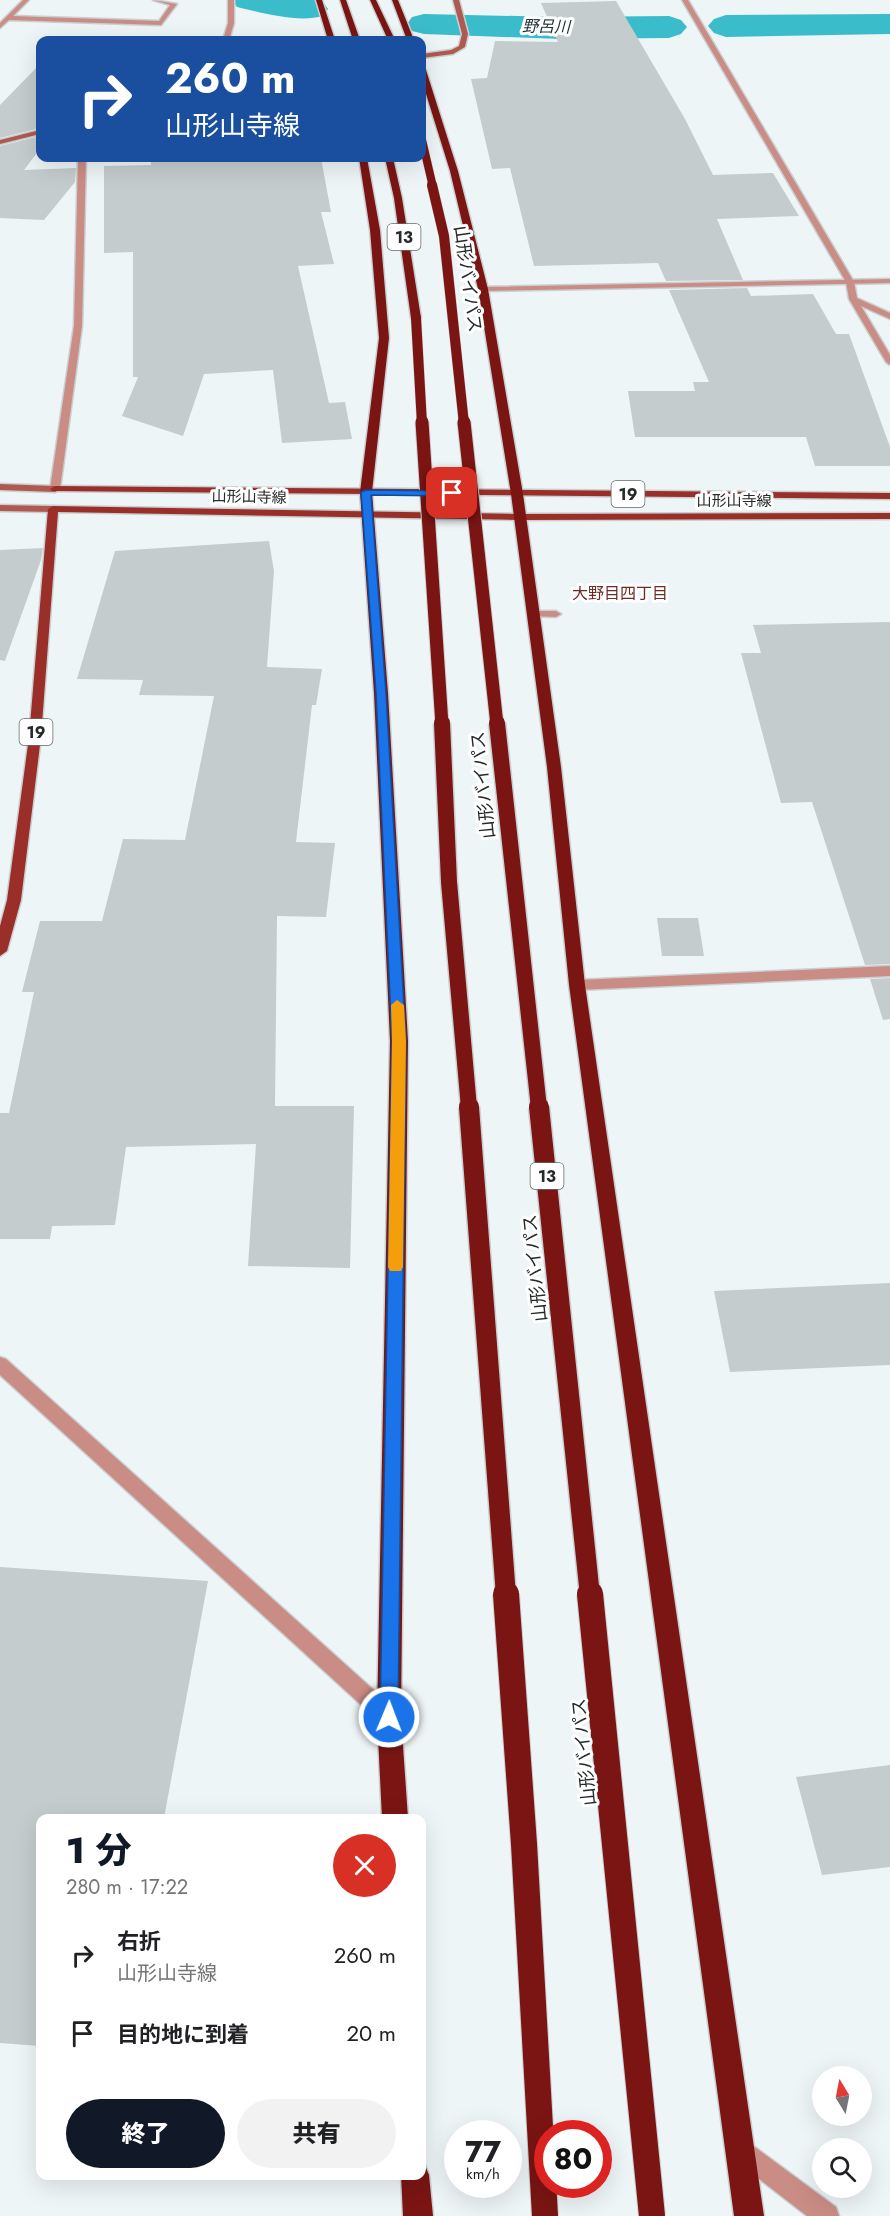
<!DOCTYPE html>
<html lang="ja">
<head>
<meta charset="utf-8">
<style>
	:root { --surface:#fff; --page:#f2f2f2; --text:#202124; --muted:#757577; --accent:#111827 }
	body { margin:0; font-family:Jost,"Noto Sans JP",sans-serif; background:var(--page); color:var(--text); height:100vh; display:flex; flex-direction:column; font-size:22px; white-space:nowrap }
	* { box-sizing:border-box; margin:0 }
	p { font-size:20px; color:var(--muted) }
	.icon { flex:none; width:33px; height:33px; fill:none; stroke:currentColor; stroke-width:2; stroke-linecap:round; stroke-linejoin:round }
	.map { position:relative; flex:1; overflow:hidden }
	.sheet { position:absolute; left:36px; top:1814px; width:390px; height:366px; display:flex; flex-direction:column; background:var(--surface); border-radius:12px; box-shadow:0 6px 24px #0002 }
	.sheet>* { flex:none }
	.guide { position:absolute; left:36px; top:36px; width:390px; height:126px; border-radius:12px; box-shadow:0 6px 24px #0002; background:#1a4fa0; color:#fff; overflow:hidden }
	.needle { width:39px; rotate:350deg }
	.buttons { position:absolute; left:812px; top:2066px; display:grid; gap:12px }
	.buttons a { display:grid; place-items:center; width:60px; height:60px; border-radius:50%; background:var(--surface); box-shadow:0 6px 24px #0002; font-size:30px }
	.speed { position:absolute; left:444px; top:2120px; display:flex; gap:12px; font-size:30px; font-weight:700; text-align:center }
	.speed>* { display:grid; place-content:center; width:78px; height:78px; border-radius:50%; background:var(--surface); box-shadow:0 6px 24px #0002; line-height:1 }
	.speed small { font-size:15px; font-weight:400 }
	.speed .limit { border:9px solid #d22; background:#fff; color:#111 }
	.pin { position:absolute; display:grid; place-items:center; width:51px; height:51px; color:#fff; margin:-26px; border-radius:12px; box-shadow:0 3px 9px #0006 }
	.me { position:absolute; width:66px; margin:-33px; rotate:1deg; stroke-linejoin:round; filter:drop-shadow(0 0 4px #0008) }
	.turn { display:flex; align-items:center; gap:21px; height:126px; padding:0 30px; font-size:27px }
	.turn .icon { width:78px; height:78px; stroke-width:2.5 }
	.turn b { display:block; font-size:42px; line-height:51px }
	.round { display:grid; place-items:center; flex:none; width:63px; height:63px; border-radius:32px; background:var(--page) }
	.head { display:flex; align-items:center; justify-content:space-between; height:102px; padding:0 30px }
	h1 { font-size:36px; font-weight:800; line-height:45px; color:var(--accent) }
	.primary-button { display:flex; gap:12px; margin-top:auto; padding:12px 30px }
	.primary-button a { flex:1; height:69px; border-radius:36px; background:var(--accent); color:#fff; font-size:24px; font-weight:800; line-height:69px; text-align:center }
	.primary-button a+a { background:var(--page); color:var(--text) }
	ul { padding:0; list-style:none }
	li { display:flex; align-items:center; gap:18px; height:78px; padding:0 30px }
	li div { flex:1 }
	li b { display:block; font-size:22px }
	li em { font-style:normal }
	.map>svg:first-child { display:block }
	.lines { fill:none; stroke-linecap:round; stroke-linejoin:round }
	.river { fill:#3bbcca; fill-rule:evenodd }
	.building { fill:#c5cccd }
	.lane-casing { stroke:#cad0d1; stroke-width:3 }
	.street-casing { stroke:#cad0d1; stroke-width:3 }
	.secondary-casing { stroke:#cad0d1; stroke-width:3 }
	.primary-casing { stroke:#cad0d1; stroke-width:3 }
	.highway-casing { stroke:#cad0d1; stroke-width:3 }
	.lane { fill:#ca8d85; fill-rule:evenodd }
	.street { fill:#ca8d85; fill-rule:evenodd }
	.secondary { fill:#b05950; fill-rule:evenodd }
	.primary { fill:#9a2e28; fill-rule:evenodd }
	.highway { fill:#7a1513; fill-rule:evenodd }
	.highway-bridge-far5-casing { stroke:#cad0d1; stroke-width:9; stroke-linecap:butt }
	.highway-bridge-far4-casing { stroke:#cad0d1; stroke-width:11; stroke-linecap:butt }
	.highway-bridge-far3-casing { stroke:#cad0d1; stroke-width:15; stroke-linecap:butt }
	.highway-bridge-far2-casing { stroke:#cad0d1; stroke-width:19; stroke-linecap:butt }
	.highway-bridge-far1-casing { stroke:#cad0d1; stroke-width:23; stroke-linecap:butt }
	.highway-bridge-casing { stroke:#cad0d1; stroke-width:28; stroke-linecap:butt }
	.highway-bridge-far5 { stroke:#7a1513; stroke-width:8 }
	.highway-bridge-far4 { stroke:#7a1513; stroke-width:10 }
	.highway-bridge-far3 { stroke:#7a1513; stroke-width:13 }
	.highway-bridge-far2 { stroke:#7a1513; stroke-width:16 }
	.highway-bridge-far1 { stroke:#7a1513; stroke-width:20 }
	.highway-bridge { stroke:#7a1513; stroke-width:26 }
	.route { fill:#1a73e8; stroke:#114b97; stroke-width:1.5 }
	.slow { fill:#f59e0b }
	.labels { text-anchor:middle; stroke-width:6; stroke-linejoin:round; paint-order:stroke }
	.far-street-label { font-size:15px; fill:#272a2a; stroke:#fff }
	.far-water-label { font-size:16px; font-style:italic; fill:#192f31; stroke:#fff }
	.shield { fill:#fff; stroke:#686a6a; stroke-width:1.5 }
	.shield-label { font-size:16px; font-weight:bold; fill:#272a2a }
	.far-neighbourhood-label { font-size:16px; fill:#6f2a24; stroke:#fff }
	.street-label { font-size:18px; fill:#272a2a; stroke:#fff }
</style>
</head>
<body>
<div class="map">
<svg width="890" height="2216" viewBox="0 0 890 2216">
	<rect width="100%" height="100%" fill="#eef5f6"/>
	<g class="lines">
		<path class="river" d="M232 0H316L323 2 328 9 323 16C298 23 263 13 237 7Z
			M424 14 561 17 669 16 681 20 687 27 681 34 669 38 561 39 424 34 412 31 407 24 412 17Z
			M890 14V34L726 37 714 33 708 26 714 19 726 15Z"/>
	</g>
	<path class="building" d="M616 1 685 119 713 175 773 173 799 216 717 219 743 280 666 281 658 263 534 266 510 168 492 169 471 79 487 78 495 41 558 42 541 3Z
		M40 64V128L0 138V105Z
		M40 136V149L24 170 76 168 75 182 44 220 0 218V146Z
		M151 158H321L331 212H321L334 264 298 266 329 403 345 402 352 439 282 443 273 370 204 374 183 436 122 416 138 377H133V252L104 253V166L151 165Z
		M747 288 751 296 813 294 836 334H849L890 447V466H815L806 437H635L628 391H695L693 382H709L669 290Z
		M269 541 274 571 267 667 322 669 316 705H312L296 842 335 843 326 917 277 916 275 1106H354L350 1268 248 1266 256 1144 126 1147 115 1225 52 1226 50 1239H0V1113H9L34 992H22L40 921H102L123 839 185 840 214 696 139 695 143 680 77 679 115 551Z
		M43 548 41 560 5 661 0 660V550Z
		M890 622V964L865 965 812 802 781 803 741 653H761L753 625Z
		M657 918H698L704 956H662Z
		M890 978V1019L883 1020 870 979Z
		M890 1283V1365L730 1372 714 1291Z
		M0 1567 208 1581 164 1818H40V2046L0 2043Z
		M890 1765V1867L822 1875 796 1777Z"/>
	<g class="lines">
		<g class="lane-casing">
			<path id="lane" d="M23 0H29L13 16 159 21 170 5 153 0 177 4 161 25 9 20 0 28V23Z
				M890 279V283L483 291 479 289 483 287Z
				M534 611H556L561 614 556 617 530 616 529 614Z
				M0 1357 6 1359 396 1710 399 1717 396 1724 389 1727 382 1724 0 1375Z
				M740 2138 748 2142 836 2207 839 2216H807L732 2158 728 2150 732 2142Z"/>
		</g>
		<g class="street-casing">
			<path id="street" d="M228 0H234V23L229 40H223L228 23Z
				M682 0H688L854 282 857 298 890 313V319L861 306 890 355V365L886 362 849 299 846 282Z
				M78 158H86L82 326 60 489 55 492 50 489 74 326Z
				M890 966V976L577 990 570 985 577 980Z"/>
		</g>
		<g class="secondary-casing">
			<path id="secondary" d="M453 0H459L468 34 465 47 453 54 422 58V54L451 50 459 46 462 34Z
				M40 130V134L0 144V140Z
				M0 484 55 486 60 489 55 492 0 490Z
				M0 505 53 506 58 509 53 512 0 511Z"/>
		</g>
		<g class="primary-casing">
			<path id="primary" d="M55 486 890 493V499L52 491 50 489Z
				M53 506 519 514 890 513V519L519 520 58 512 41 737 21 900 7 951 0 956V926L7 900 29 737 48 509Z"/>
		</g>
		<g class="highway-casing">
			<path id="highway" d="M316 0H322L335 40H328Z
				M340 0H346L360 40H353Z
				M370 0H376L395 40H388Z
				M392 0H398L414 40H407Z
				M422 68 426 70 458 171 488 289 523 494 561 767 585 985 764 2216H734L569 985 547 767 511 494 478 289 450 171 422 81Z
				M359 158H367L380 230 389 338 372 492 388 693 408 1041 401 1717 408 1818H382L377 1717 390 1041 374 693 360 492 379 338 370 230Z
				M385 158H393L402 198 421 318 416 321 411 318 394 198Z
				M422 2163 425 2165 429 2175 433 2216H403L401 2175H422Z"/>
		</g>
		<use href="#lane" class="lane"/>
		<use href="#street" class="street"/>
		<use href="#secondary" class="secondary"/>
		<use href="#primary" class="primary"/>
		<use href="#highway" class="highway"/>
		<g class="highway-bridge-far5-casing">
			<path id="highway-bridge-far5" d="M422 140 433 187"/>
		</g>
		<g class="highway-bridge-far4-casing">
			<path id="highway-bridge-far4" d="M432 185 444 236 464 424
				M416 318 422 424"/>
		</g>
		<g class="highway-bridge-far3-casing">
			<path id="highway-bridge-far3" d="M422 422 442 725
				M464 422 497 725"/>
		</g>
		<g class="highway-bridge-far2-casing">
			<path id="highway-bridge-far2" d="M442 723 449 882 469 1108
				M497 723 539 1108"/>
		</g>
		<g class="highway-bridge-far1-casing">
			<path id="highway-bridge-far1" d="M469 1107 506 1596
				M539 1107 590 1596"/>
		</g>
		<g class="highway-bridge-casing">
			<path id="highway-bridge" d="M506 1594 524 1844 545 2216
				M590 1594 652 2216"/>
		</g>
		<use href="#highway-bridge-far5" class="highway-bridge-far5"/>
		<use href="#highway-bridge-far4" class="highway-bridge-far4"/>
		<use href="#highway-bridge-far3" class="highway-bridge-far3"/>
		<use href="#highway-bridge-far2" class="highway-bridge-far2"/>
		<use href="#highway-bridge-far1" class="highway-bridge-far1"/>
		<use href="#highway-bridge" class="highway-bridge"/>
	</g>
	<path class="route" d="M366 490 452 491 456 493 452 496 371 495 386 693 406 1041 398 1717 395 1724 389 1726 382 1724 380 1717 392 1041 376 693 361 492Z"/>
	<path class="slow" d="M397 1000 404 1005 406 1041 403 1267 401 1271H390L388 1267 392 1041 391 1005Z"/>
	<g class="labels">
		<g class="far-street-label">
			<text transform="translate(249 497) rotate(1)" y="5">山形山寺線</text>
			<text x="734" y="506">山形山寺線</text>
		</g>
		<g class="far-water-label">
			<text transform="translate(546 26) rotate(1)" y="6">野呂川</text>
		</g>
		<g class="shield">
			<rect x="387.5" y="224" width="33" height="26" rx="4.5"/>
			<rect x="611.5" y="481" width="33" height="26" rx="4.5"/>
			<rect x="19.5" y="719" width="33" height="26" rx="4.5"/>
			<rect x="530.5" y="1163" width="33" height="26" rx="4.5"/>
		</g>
		<g class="shield-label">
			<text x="404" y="243">13</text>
			<text x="628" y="500">19</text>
			<text x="36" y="738">19</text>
			<text x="547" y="1182">13</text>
		</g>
		<g class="far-neighbourhood-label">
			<text x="620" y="599">大野目四丁目</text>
		</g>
		<g class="street-label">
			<text transform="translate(468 279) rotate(82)" y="6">山形バイパス</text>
			<text transform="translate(483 785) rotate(-96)" y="6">山形バイパス</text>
			<text transform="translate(535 1268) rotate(-96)" y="6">山形バイパス</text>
			<text transform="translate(584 1752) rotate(-96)" y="6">山形バイパス</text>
		</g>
	</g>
</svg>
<div class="buttons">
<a><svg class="needle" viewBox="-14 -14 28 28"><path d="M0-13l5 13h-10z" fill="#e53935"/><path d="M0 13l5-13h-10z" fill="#757577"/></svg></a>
<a><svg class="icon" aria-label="search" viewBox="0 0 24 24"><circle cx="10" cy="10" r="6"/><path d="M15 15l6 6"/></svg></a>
</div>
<div class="speed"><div>77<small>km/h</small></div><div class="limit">80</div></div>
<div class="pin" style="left:452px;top:493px;background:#d93025"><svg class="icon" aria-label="arrive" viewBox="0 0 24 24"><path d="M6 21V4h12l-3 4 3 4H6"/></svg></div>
<svg class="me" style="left:389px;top:1717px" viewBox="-20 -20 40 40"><circle r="17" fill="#1a73e8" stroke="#fff" stroke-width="3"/><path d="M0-11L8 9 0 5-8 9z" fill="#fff"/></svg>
<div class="guide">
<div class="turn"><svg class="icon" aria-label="right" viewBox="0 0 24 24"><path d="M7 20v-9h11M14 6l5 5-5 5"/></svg><div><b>260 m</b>山形山寺線</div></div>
</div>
<section class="sheet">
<div class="head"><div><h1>1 分</h1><p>280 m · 17:22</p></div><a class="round" style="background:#d93025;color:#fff"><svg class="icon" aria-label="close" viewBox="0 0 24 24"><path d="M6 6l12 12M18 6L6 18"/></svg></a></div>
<ul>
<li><svg class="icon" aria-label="right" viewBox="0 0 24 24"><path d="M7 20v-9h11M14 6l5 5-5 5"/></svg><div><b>右折</b><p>山形山寺線</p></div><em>260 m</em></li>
<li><svg class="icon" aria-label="arrive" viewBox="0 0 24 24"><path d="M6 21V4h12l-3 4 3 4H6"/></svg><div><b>目的地に到着</b></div><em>20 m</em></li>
</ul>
<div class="primary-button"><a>終了</a><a>共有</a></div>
</section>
</div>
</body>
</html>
